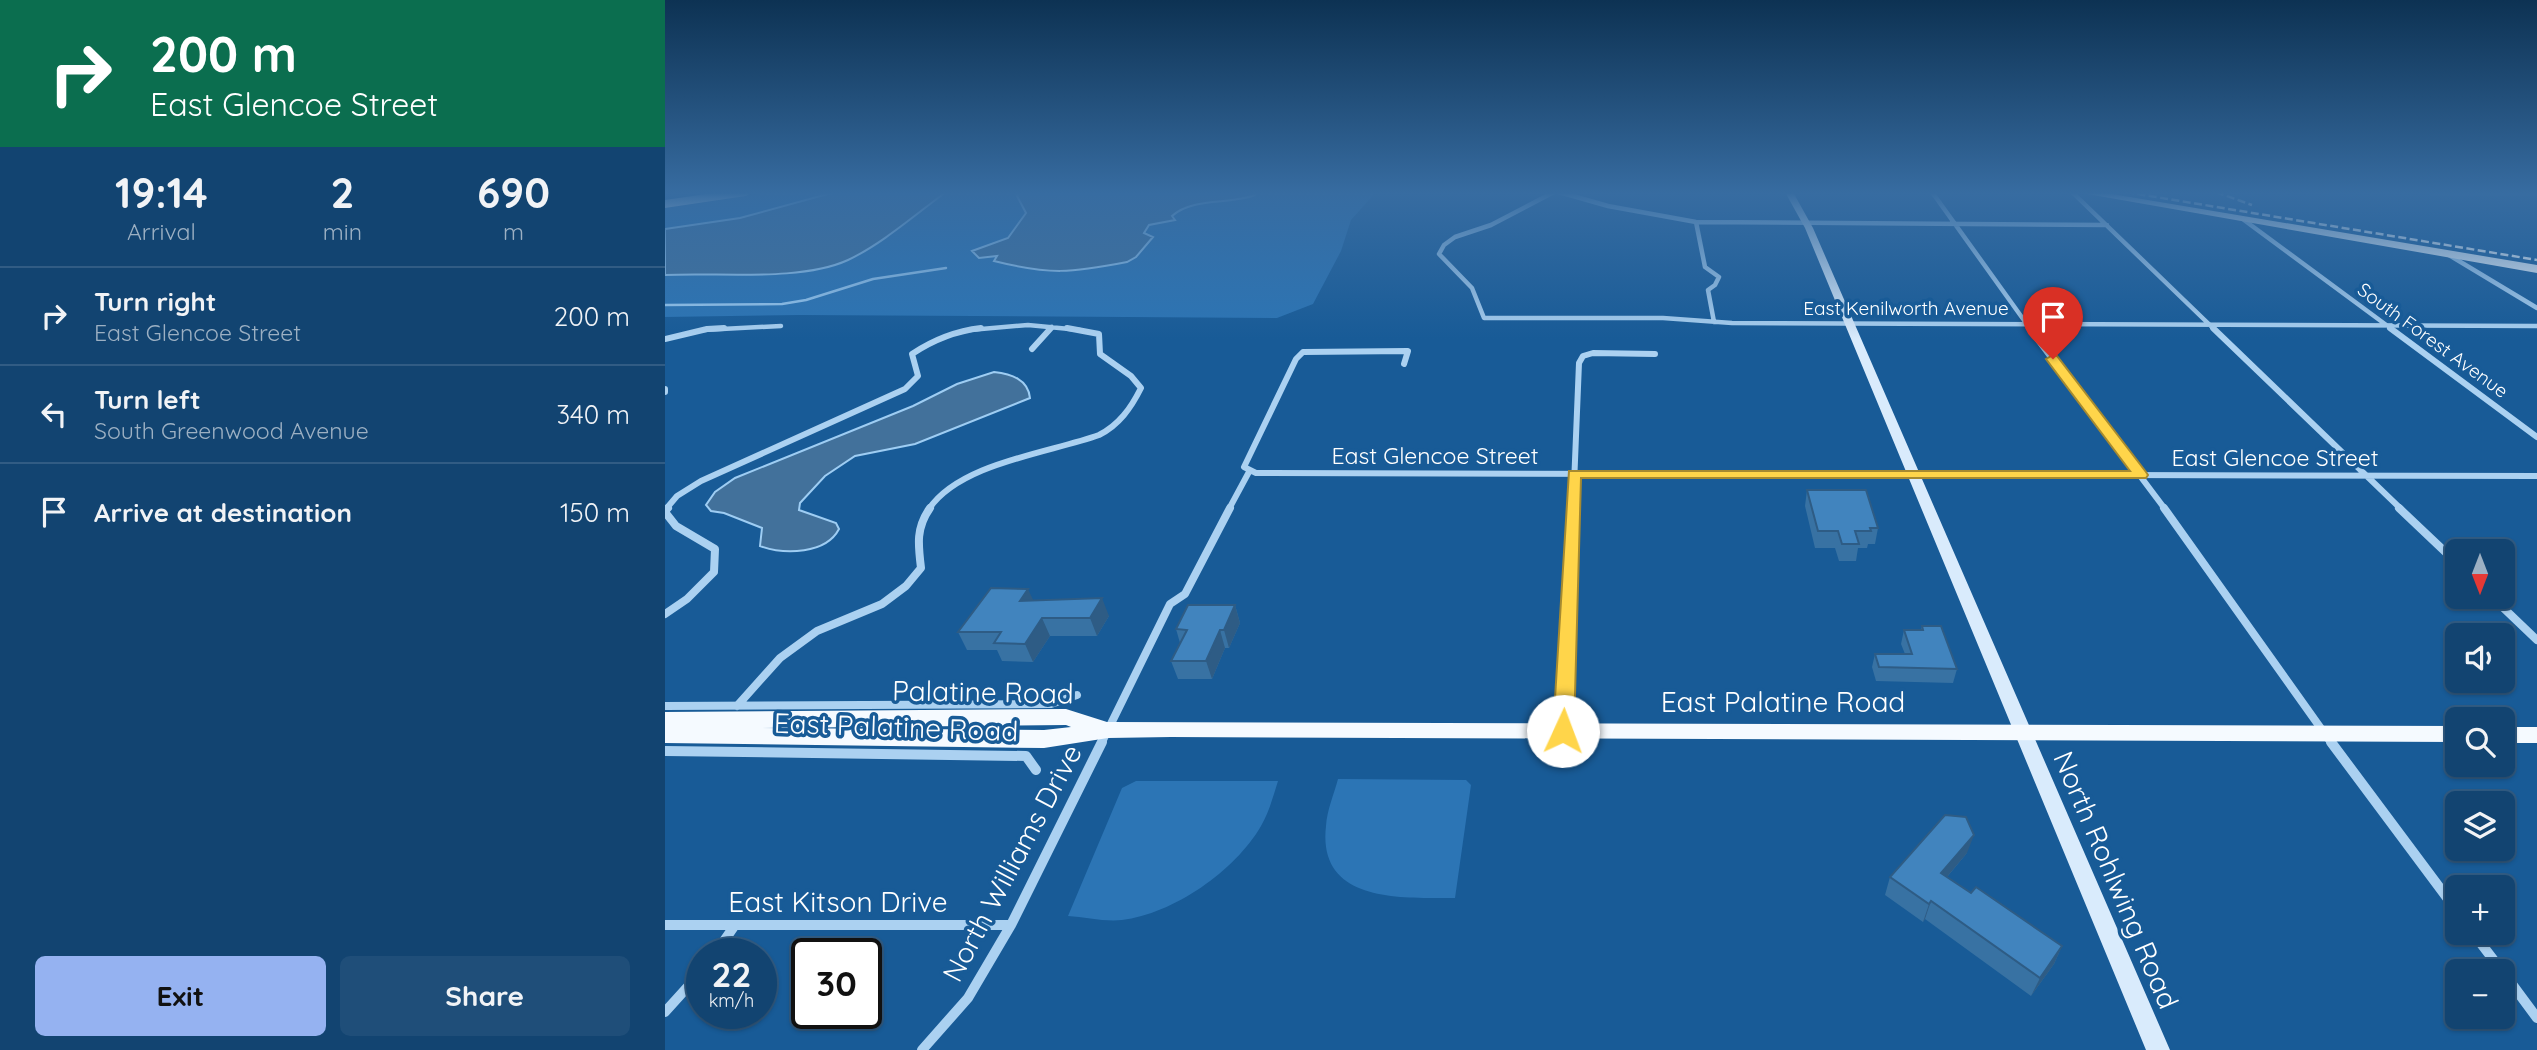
<!DOCTYPE html>
<html lang="en">
<head>
<meta charset="utf-8">
<style>
	:root { --surface:#124471; --page:#1f4e79; --text:#f1f3f6; --muted:#9cb0c3; --line:#315c84; --accent:#95b2f1 }
	body { margin:0; font-family:Quicksand,sans-serif; background:var(--page); color:var(--text); height:100vh; display:flex; flex-direction:column; font-size:26px; white-space:nowrap }
	* { box-sizing:border-box; margin:0 }
	p { font-size:23px; color:var(--muted) }
	.icon { flex:none; width:38px; height:38px; fill:none; stroke:currentColor; stroke-width:2; stroke-linecap:round; stroke-linejoin:round }
	.map { position:relative; flex:1; overflow:hidden }
	.details { display:flex; flex-direction:column; background:var(--surface); width:665px }
	.details>* { flex:none }
	.banner { background:#0b6e4f; color:#fff; overflow:hidden }
	.needle { width:46px; rotate:180deg }
	.tools { position:absolute; left:1780px; top:539px; display:grid; gap:14px }
	.tools a { display:grid; place-items:center; width:70px; height:70px; border-radius:10px; background:var(--surface); box-shadow:0 2px 5px #0004,0 0 0 2px var(--line); font-size:35px }
	.speed { position:absolute; left:21px; top:938px; display:flex; gap:14px; font-size:35px; font-weight:700; text-align:center }
	.speed>* { display:grid; place-content:center; width:91px; height:91px; border-radius:50%; background:var(--surface); box-shadow:0 2px 5px #0004,0 0 0 2px var(--line); line-height:1 }
	.speed small { font-size:18px; font-weight:400 }
	.speed .limit { border:4px solid #111; border-radius:10px; background:#fff; color:#111 }
	.pin { position:absolute; display:grid; place-items:center; width:60px; height:60px; color:#fff; margin:-72px -30px; border-radius:50% 50% 50% 0; rotate:-45deg; box-shadow:0 0 7px #0007 }
	.pin .icon { rotate:45deg }
	.me { position:absolute; width:77px; margin:-38px; rotate:2deg; stroke-linejoin:round; filter:drop-shadow(0 0 5px #0008) }
	.turn { display:flex; align-items:center; gap:24px; height:147px; padding:0 35px; font-size:32px }
	.turn .icon { width:91px; height:91px; stroke-width:2.5 }
	.turn b { display:block; font-size:49px; line-height:60px }
	.eta { display:flex; justify-content:space-evenly; align-items:center; height:119px; text-align:center }
	.eta b { font-size:42px; font-weight:700; line-height:49px }
	.action { display:flex; gap:14px; margin-top:auto; padding:14px 35px }
	.action a { flex:1; height:80px; border-radius:10px; background:var(--accent); color:#111; font-size:28px; font-weight:700; line-height:80px; text-align:center }
	.action a+a { background:var(--page); color:var(--text) }
	ul { padding:0; list-style:none }
	li { display:flex; align-items:center; gap:21px; height:98px; padding:0 35px; border-top:2px solid var(--line) }
	li div { flex:1 }
	li b { display:block; font-size:26px }
	li em { font-style:normal }
	main { display:flex; flex:1; min-height:0 }
	.map>svg:first-child { display:block }
	.green { fill:#2c75b5 }
	.water { fill:#42719b; stroke:#9ecdf3; stroke-width:2 }
	.lines { fill:none; stroke-linecap:round; stroke-linejoin:round }
	.stream { stroke:#9ecdf3; stroke-width:2.5 }
	.street-far3 { stroke:#abd1f1; stroke-width:4.5 }
	.street-far2 { stroke:#abd1f1; stroke-width:6 }
	.street-far1 { stroke:#abd1f1; stroke-width:8 }
	.street { stroke:#abd1f1; stroke-width:10 }
	.secondary { fill:#d9ebfc; fill-rule:evenodd }
	.primary { fill:#f5faff; fill-rule:evenodd }
	.highway { fill:#fff; fill-rule:evenodd }
	.rail { stroke:#fff; stroke-width:2.5; stroke-dasharray:8 3.5; stroke-linecap:butt }
	.wall { fill:#3872a3 }
	.shaded-wall { fill:#2e5c85 }
	.building { fill:#4184be; stroke:#2e5c85; stroke-width:2 }
	.route { fill:#ffd54a; stroke:#a68a30; stroke-width:2 }
	.labels { text-anchor:middle; stroke-width:7; stroke-linejoin:round; paint-order:stroke }
	.far-street-label { font-size:19px; fill:#fff; stroke:#185b97 }
	.street-label { font-size:23px; fill:#fff; stroke:#185b97 }
	.near-street-label { font-size:28px; fill:#fff; stroke:#185b97 }
</style>
</head>
<body>
<main>
<section class="details">
<div class="banner">
<div class="turn"><svg class="icon" aria-label="right" viewBox="0 0 24 24"><path d="M7 20v-9h11M14 6l5 5-5 5"/></svg><div><b>200 m</b>East Glencoe Street</div></div>
</div>
<div class="eta">
<div><b>19:14</b><p>Arrival</p></div>
<div><b>2</b><p>min</p></div>
<div><b>690</b><p>m</p></div>
</div>
<ul>
<li><svg class="icon" aria-label="right" viewBox="0 0 24 24"><path d="M7 20v-9h11M14 6l5 5-5 5"/></svg><div><b>Turn right</b><p>East Glencoe Street</p></div><em>200 m</em></li>
<li><svg class="icon" aria-label="left" viewBox="0 0 24 24"><path d="M17 20v-9H6M10 6l-5 5 5 5"/></svg><div><b>Turn left</b><p>South Greenwood Avenue</p></div><em>340 m</em></li>
<li><svg class="icon" aria-label="arrive" viewBox="0 0 24 24"><path d="M6 21V4h12l-3 4 3 4H6"/></svg><div><b>Arrive at destination</b></div><em>150 m</em></li>
</ul>
<div class="action"><a>Exit</a><a>Share</a></div>
</section>
<div class="map">
<svg width="1872" height="1050" viewBox="0 0 1872 1050">
	<rect width="100%" height="100%" fill="#185b97"/>
	<path class="green" d="M112 192H711L686 220 676 251 648 304 612 318 135 315 0 317V208Z
		M673 779 801 780 806 785 790 898C738 898 652 904 661 826 662 810 669 794 673 779Z
		M471 781H613C608 797 604 812 596 826 570 871 508 914 457 920 440 922 420 917 403 916L457 788Z"/>
	<path class="water" d="M170 192H281C251 214 217 244 183 260 135 282 53 272 0 275V229L75 218Z
		M355 192H591L590 195C565 205 528 197 507 216L510 220 484 225 479 233 488 237 471 257 462 262C406 273 385 275 329 261L332 256 314 258 307 251 343 238 361 213 352 196Z
		M329 372C346 374 363 379 365 398L250 444 190 456 160 476 135 503 134 510 171 523 174 529C161 554 120 555 95 546L97 528 59 513 46 511 41 505 50 492 70 478 248 406 292 384Z"/>
	<g class="lines">
		<path class="stream" d="M0 305 117 304 141 300 208 279 281 268"/>
		<path class="street-far3" d="M889 192 826 225 790 237 779 245 774 254 807 288 819 318H998L1067 323 1872 326
			M894 192 943 206 1031 222 1442 225
			M1267 192 1366 330
			M1407 192 1550 330
			M1579 220 1728 330
			M1031 222 1040 267 1054 277 1050 285 1043 290 1049 322
			M1784 255 1872 308
			M38 330 116 326
			M305 330 363 325 415 330
			M384 330 387 327"/>
		<path class="street-far2" d="M1364 328 1500 509
			M1548 328 1736 509
			M1725 328 1872 437
			M0 339 42 329 59 328
			M367 349 386 328
			M739 364 743 351 638 352 631 359 579 467 591 473 1872 476
			M0 389V392
			M1 509 12 496 36 481 240 389 253 376 247 354C268 340 290 331 316 328
			M264 509C295 463 384 453 434 435 454 425 466 408 476 388L466 376 435 354 434 334 402 328
			M564 509 585 470
			M908 509 914 363 918 356 928 353 990 354"/>
		<path class="street-far1" d="M1499 508 1667 744
			M1734 508 1792 563
			M0 511 3 508
			M0 512 11 526 50 549 49 572 22 599 0 614
			M1827 597 1872 640
			M0 706 386 704 412 695
			M72 706 115 658 152 631 217 604 241 586 256 568C253 544 251 528 265 508
			M899 730 908 508
			M436 744 505 604 520 594 565 508"/>
		<path class="street" d="M1666 742 1792 911
			M0 751 361 756 371 770
			M0 925H346
			M1808 933 1837 971
			M50 954 70 925
			M1838 972 1872 1018
			M0 1012 37 971
			M257 1050 303 998 346 925 437 742"/>
		<path class="secondary" d="M1120 192H1128L1148 228 1505 1050H1481L1140 228Z"/>
		<path class="primary" d="M1411 192H1435L1872 265V273Z
			M401 709 442 722 1792 726V742L506 737 443 738 379 748 0 743V712ZM401 725 406 727 379 730 97 728Z
			M1838 727H1872V743H1838Z"/>
		<path class="highway" d="M55 192H87L81 196 0 208V200Z"/>
		<path class="rail" d="M1461 192 1872 260
			M1551 192 1587 205"/>
	</g>
	<path class="wall" d="M1761 192H1872V196H1767Z
		M1142 490 1213 528 1210 544H1203L1202 548H1193L1191 561H1174L1170 548H1150L1140 506Z
		M368 600 444 616 432 636H385L368 662 337 661 332 650H302L293 632Z
		M570 605 575 623 564 648H560L547 679H513L506 661 515 643 511 629Z
		M1257 626 1292 669 1288 683 1211 681 1207 667 1210 654H1240L1236 644 1239 630H1256Z
		M1302 853 1282 877 1306 893 1397 946 1389 964 1366 996 1260 919 1258 922 1220 895 1225 877Z"/>
	<path class="shaded-wall" d="M363 589 371 606 355 601Z
		M437 598 444 616 432 636 425 618Z
		M570 605 575 623 564 648 559 630Z
		M377 618 385 636 368 662 360 644Z
		M555 630 560 648 547 679 541 661Z
		M1309 835 1302 853 1270 891 1276 873Z
		M1266 901 1260 919 1258 922 1264 904Z
		M1397 946 1389 964 1366 996 1375 978Z"/>
	<path class="building" d="M1142 490H1201L1213 528H1205L1206 531H1190L1194 544H1177L1173 531H1153Z
		M326 588 363 589 355 601 437 598 425 618H377L360 644 329 643 336 632H293Z
		M523 605H570L559 630H555L541 661H506L522 630 511 629Z
		M1257 626H1276L1292 669 1214 667 1210 654H1247L1239 630H1258Z
		M1280 815 1301 817 1309 835 1276 873 1306 893 1311 887 1397 946 1375 978 1266 901 1264 904 1225 877Z"/>
	<linearGradient id="sky" x2="0" y2="1"><stop stop-color="#0d3253"/><stop offset="0.57" stop-color="#376ca1"/><stop offset="1" stop-color="#376ca1" stop-opacity="0"/></linearGradient>
	<rect width="1872" height="339" fill="url(#sky)"/>
	<path class="route" d="M1388 355 1392 356 1481 472 1483 475 1481 478H916L909 731 906 736 898 738 891 736 888 731 904 471H1465L1381 359Z"/>
	<g class="labels">
		<g class="far-street-label">
			<text x="1241" y="315">East Kenilworth Avenue</text>
			<text transform="translate(1768 340) rotate(36)" y="7">South Forest Avenue</text>
		</g>
		<g class="street-label">
			<text x="770" y="464">East Glencoe Street</text>
			<text x="1610" y="466">East Glencoe Street</text>
		</g>
		<g class="near-street-label">
			<text transform="translate(318 692) rotate(1)" y="10">Palatine Road</text>
			<text x="1118" y="712">East Palatine Road</text>
			<text transform="translate(231 727) rotate(2)" y="10">East Palatine Road</text>
			<text transform="translate(347 863) rotate(-62)" y="10">North Williams Drive</text>
			<text transform="translate(1451 880) rotate(67)" y="10">North Rohlwing Road</text>
			<text x="173" y="912">East Kitson Drive</text>
		</g>
	</g>
</svg>
<div class="tools">
<a><svg class="needle" viewBox="-14 -14 28 28"><path d="M0-13l5 13h-10z" fill="#e53935"/><path d="M0 13l5-13h-10z" fill="#9cb0c3"/></svg></a>
<a><svg class="icon" aria-label="sound" viewBox="0 0 24 24"><path d="M4 9h4l5-4v14l-5-4H4zM17 9q2 3 0 6"/></svg></a>
<a><svg class="icon" aria-label="search" viewBox="0 0 24 24"><circle cx="10" cy="10" r="6"/><path d="M15 15l6 6"/></svg></a>
<a><svg class="icon" aria-label="layers" viewBox="0 0 24 24"><path d="M12 4l9 5-9 5-9-5zM3 14l9 5 9-5"/></svg></a>
<a>+</a>
<a>−</a>
</div>
<div class="speed"><div>22<small>km/h</small></div><div class="limit">30</div></div>
<div class="pin" style="left:1388px;top:359px;background:#d93025"><svg class="icon" aria-label="arrive" viewBox="0 0 24 24"><path d="M6 21V4h12l-3 4 3 4H6"/></svg></div>
<svg class="me" style="left:898px;top:731px" viewBox="-20 -20 40 40"><circle r="19" fill="#fff"/><path d="M0-13L10 11 0 6-10 11z" fill="#ffd54a"/></svg>
</div>
</main>
</body>
</html>
